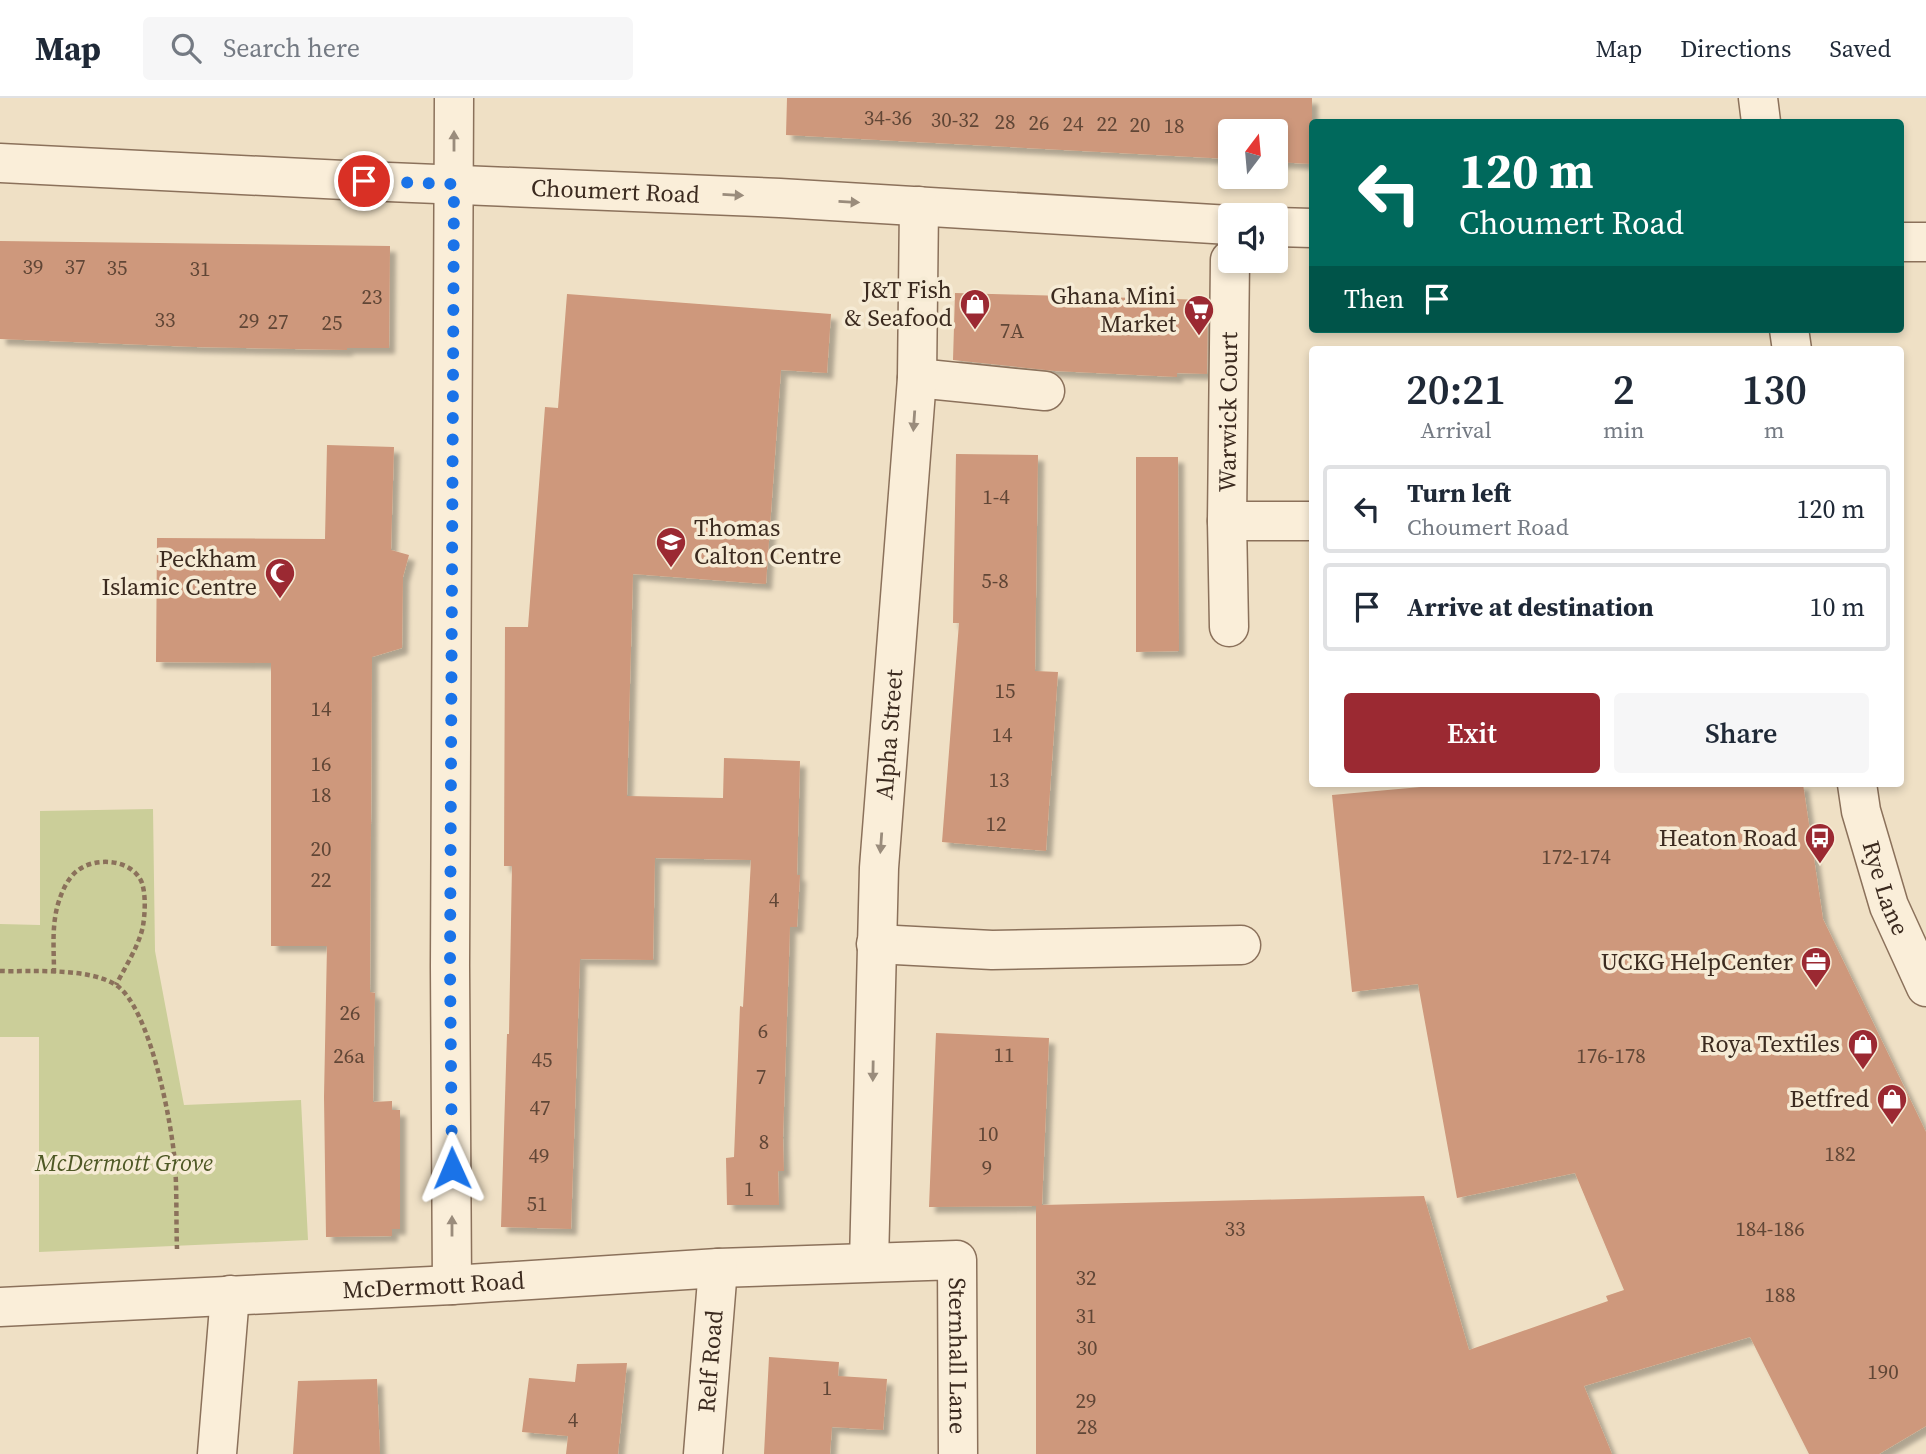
<!DOCTYPE html>
<html lang="en">
<head>
<meta charset="utf-8">
<style>
	:root { --surface:#fff; --page:#f6f6f7; --text:#1f2937; --muted:#747a83; --line:#e0e1e3; --accent:#9b2932 }
	body { margin:0; font-family:"Source Serif 4",serif; background:var(--page); color:var(--text); height:100vh; display:flex; flex-direction:column; font-size:26px; white-space:nowrap }
	* { box-sizing:border-box; margin:0 }
	p { font-size:23px; color:var(--muted) }
	.icon { flex:none; width:38px; height:38px; fill:none; stroke:currentColor; stroke-width:2; stroke-linecap:round; stroke-linejoin:round }
	.map { position:relative; flex:1; overflow:hidden }
	.sheet { position:absolute; left:1309px; top:248px; width:595px; height:441px; display:flex; flex-direction:column; background:var(--surface); border-radius:7px; box-shadow:0 4px 10px #0003 }
	.sheet>* { flex:none }
	.guide { position:absolute; left:1309px; top:21px; width:595px; height:214px; border-radius:7px; box-shadow:0 4px 10px #0003; background:#00695c; color:#fff; overflow:hidden }
	.needle { width:46px; rotate:16deg }
	.fabs { position:absolute; left:1218px; top:21px; display:grid; gap:14px }
	.fabs a { display:grid; place-items:center; width:70px; height:70px; border-radius:7px; background:var(--surface); box-shadow:0 4px 10px #0003; font-size:35px }
	.pin { position:absolute; display:grid; place-items:center; width:60px; height:60px; color:#fff; margin:-30px; border:4px solid #fff; border-radius:50%; box-shadow:0 2px 7px #0007 }
	.me { position:absolute; width:77px; margin:-38px; rotate:359deg; stroke-linejoin:round; filter:drop-shadow(0 0 5px #0008) }
	.turn { display:flex; align-items:center; gap:24px; height:147px; padding:0 35px; font-size:32px }
	.turn .icon { width:91px; height:91px; stroke-width:2.5 }
	.turn b { display:block; font-size:49px; line-height:60px }
	.then { display:flex; align-items:center; height:66px; padding:0 35px; background:#0003; gap:14px; font-size:26px }
	.eta { display:flex; justify-content:space-evenly; align-items:center; height:119px; text-align:center }
	.eta b { font-size:42px; font-weight:600; line-height:49px }
	.action { display:flex; gap:14px; margin-top:auto; padding:14px 35px }
	.action a { flex:1; height:80px; border-radius:7px; background:var(--accent); color:#fff; font-size:28px; font-weight:600; line-height:80px; text-align:center }
	.action a+a { background:var(--page); color:var(--text) }
	ul { padding:0; list-style:none }
	li { display:flex; align-items:center; gap:21px; height:88px; margin:0 14px 10px; padding:0 21px; border:4px solid var(--line); border-radius:7px }
	li div { flex:1 }
	li b { display:block; font-size:26px }
	li em { font-style:normal }
	header { display:flex; align-items:center; gap:42px; box-sizing:border-box; height:98px; padding:0 35px; background:var(--surface); border-bottom:2px solid var(--line) }
	header strong { font-size:33px }
	nav { display:flex; gap:38px; margin-inline-start:auto; font-size:24px }
	.search { width:490px; height:63px; background:var(--page); display:flex; align-items:center; gap:18px; box-sizing:border-box; padding:0 24px; border-radius:7px; color:var(--muted); font-size:26px }
	.map>svg:first-child { display:block }
	.green { fill:#cbce99 }
	.building { fill:#ce987b; filter:url(#shadow) }
	.lines { fill:none; stroke-linecap:round; stroke-linejoin:round }
	.minor-casing { stroke:#8b715b; stroke-width:41 }
	.path { stroke:#8b715b; stroke-width:4.5; stroke-dasharray:5 3.5; stroke-linecap:butt }
	.minor { stroke:#faeed9; stroke-width:38 }
	.oneway { fill:#9a8c7c }
	.route { stroke:#1a73e8; stroke-width:12; stroke-dasharray:0 21.6 }
	.labels { text-anchor:middle; stroke-width:7; stroke-linejoin:round; paint-order:stroke }
	.number-label { font-size:21px; fill:#604636 }
	.street-label { font-size:24px; fill:#3b2a1f; stroke:#f6ebd5 }
	.poi-label { font-size:24px; fill:#3b2a1f; stroke:#f6ebd5; text-anchor:end }
	.park-label { font-size:24px; font-style:italic; fill:#4e5825; stroke:#f6ebd5 }
</style>
</head>
<body>
<header>
<strong>Map</strong>
<div class="search"><svg class="icon" aria-label="search" viewBox="0 0 24 24"><circle cx="10" cy="10" r="6"/><path d="M15 15l6 6"/></svg>Search here</div>
<nav><a>Map</a><a>Directions</a><a>Saved</a></nav>
</header>
<div class="map">
<svg width="1926" height="1356" viewBox="0 0 1926 1356">
	<defs>
		<filter id="shadow"><feDropShadow dx="6" dy="6" stdDeviation="2" flood-color="#0004"/></filter>
	</defs>
	<rect width="100%" height="100%" fill="#efe0c5"/>
	<path class="green" d="M153 711 155 853 184 1007 301 1002 308 1142 39 1154V939H0V826L40 827V713Z"/>
	<path class="building" d="M787 0H1312V66L1276 64V33H1230V61L786 37Z
		M0 143 390 148 389 250H347V252L196 249 0 241Z
		M955 195 1208 202 1207 276 1177 275V279L1055 273 953 262Z
		M567 196 831 216 827 275 781 272 766 486 633 476 627 698 723 700 724 660 800 663 797 777H800L797 829H790L783 1040 784 1073H778L779 1107H727L726 1060 734 1059 740 908 743 909 751 762 655 760 653 862 580 861 571 1131 501 1129 507 936H509L512 768H504L505 529H528L545 309 558 310Z
		M327 347 394 349 391 452 409 457 403 479 402 550 372 559 370 894 375 895 373 1004 392 1003V1012H400V1131H392V1138L326 1139 324 999 327 848H271V565L156 564 157 440 325 441Z
		M956 356 1038 357 1035 573 1058 574 1046 753 942 744 959 525H953Z
		M1136 359H1178L1179 553 1136 554Z
		M1454 686H1803L1823 821 1926 1034V1328L1879 1356H1809L1750 1239 1584 1288 1612 1356H1036V1108L929 1109 936 935 1049 940 1042 1107 1424 1098 1469 1252 1608 1203 1606 1198 1624 1192 1575 1075 1457 1100 1418 886 1352 894 1332 697Z
		M769 1259 839 1264 838 1278 887 1281 883 1332 832 1329 830 1356H764Z
		M627 1265 618 1356H566L568 1338 522 1334 529 1280 575 1284 577 1266Z
		M377 1281 380 1356H293L298 1283Z"/>
	<g class="lines">
		<g class="minor-casing">
			<g id="minor">
				<path d="M1758 0 1761 24"/>
				<path id="s1" d="M0 65 364 83 780 100 1230 127"/>
				<path d="M1276 129 1312 130"/>
				<path d="M1900 144H1926"/>
				<path d="M1789 231 1792 252"/>
				<path d="M917 280 1045 293"/>
				<path d="M1227 423H1312"/>
				<path id="s2" d="M1229 529 1227 423 1230 162"/>
				<path id="s3" d="M1857 686 1861 713 1889 808 1926 889"/>
				<path d="M876 846 992 852 1241 847"/>
				<path id="s4" d="M869 1164 879 770 917 280 919 108"/>
				<path d="M452 1187 450 868 454 0"/>
				<path id="s5" d="M0 1209 452 1187 718 1170 957 1162 958 1356"/>
				<path d="M217 1356 230 1197"/>
				<path id="s6" d="M703 1356 718 1170"/>
			</g>
		</g>
		<path class="path" d="M0 873C32 874 88 869 116 887 150 909 172 1026 175 1066 177 1094 176 1123 177 1151
			M54 875C54 850 51 824 60 800 63 791 69 779 77 773 95 758 133 761 142 785 146 798 145 815 143 828 139 848 125 869 116 887"/>
		<use href="#minor" class="minor"/>
	</g>
	<defs><path id="oneway-solid" d="M-6-.8H1V-3.2L6.5 0L1 3.2V.8H-6Z" transform="scale(1.75)"/></defs>
	<g class="oneway">
		<use href="#oneway-solid" transform="translate(454 43) rotate(-90)"/>
		<use href="#oneway-solid" transform="translate(733 97) rotate(3)"/>
		<use href="#oneway-solid" transform="translate(849 104) rotate(3)"/>
		<use href="#oneway-solid" transform="translate(914 323) rotate(94)"/>
		<use href="#oneway-solid" transform="translate(881 745) rotate(94)"/>
		<use href="#oneway-solid" transform="translate(873 973) rotate(91)"/>
		<use href="#oneway-solid" transform="translate(452 1128) rotate(-90)"/>
	</g>
	<g class="lines">
		<path class="route" d="M364 83 454 86 450 868 452 1070"/>
	</g>
	<defs>
		<g id="shop-pin" transform="scale(1.575)"><path d="M0 17L-7.5 6A9.5 9.5 0 1 1 7.5 6Z" fill="#9b2932" stroke="#f6ebd5"/><path d="M-5-2.5h2.3a2.7 3.5 0 0 1 5.4 0H5L5.5 6h-11ZM-1.5-2.5h3a1.5 2.3 0 0 0-3 0Z" fill="#fff"/></g>
		<g id="supermarket-pin" transform="scale(1.575)"><path d="M0 17L-7.5 6A9.5 9.5 0 1 1 7.5 6Z" fill="#9b2932" stroke="#f6ebd5"/><path d="M-6-5.5h2.5l.6 2H6L4.5 2H-2.5L-4.4-4H-6ZM-1.5 3.2a1.3 1.3 0 1 0 .1 0ZM3 3.2a1.3 1.3 0 1 0 .1 0Z" fill="#fff"/></g>
		<g id="university-pin" transform="scale(1.575)"><path d="M0 17L-7.5 6A9.5 9.5 0 1 1 7.5 6Z" fill="#9b2932" stroke="#f6ebd5"/><path d="M0-5L7-2L0 1L-7-2ZM-4 1L0 2.5L4 1V4Q0 6-4 4Z" fill="#fff"/></g>
		<g id="mosque-pin" transform="scale(1.575)"><path d="M0 17L-7.5 6A9.5 9.5 0 1 1 7.5 6Z" fill="#9b2932" stroke="#f6ebd5"/><path d="M3.5-4.9A6 6 0 1 0 3.5 4.9A5 5 0 1 1 3.5-4.9Z" fill="#fff"/></g>
		<g id="bus-pin" transform="scale(1.575)"><path d="M0 17L-7.5 6A9.5 9.5 0 1 1 7.5 6Z" fill="#9b2932" stroke="#f6ebd5"/><path d="M-5-6H5V4H4V6H2V4H-2V6H-4V4H-5ZM-3.5-4V0h7V-4ZM-3.5 1.2v1.5H-2V1.2ZM2 1.2v1.5H3.5V1.2Z" fill="#fff"/></g>
		<g id="office-pin" transform="scale(1.575)"><path d="M0 17L-7.5 6A9.5 9.5 0 1 1 7.5 6Z" fill="#9b2932" stroke="#f6ebd5"/><path d="M-6-3h4V-5.5h4V-3h4V5H-6ZM-1-4.5V-3h2v-1.5ZM-6 0V1H6V0Z" fill="#fff"/></g>
	</defs>
	<g fill-rule="evenodd">
		<use href="#shop-pin" x="975" y="206"/>
		<use href="#supermarket-pin" x="1199" y="212"/>
		<use href="#university-pin" x="671" y="444"/>
		<use href="#mosque-pin" x="280" y="475"/>
		<use href="#bus-pin" x="1820" y="740"/>
		<use href="#office-pin" x="1816" y="864"/>
		<use href="#shop-pin" x="1863" y="946"/>
		<use href="#shop-pin" x="1892" y="1001"/>
	</g>
	<g class="labels">
		<g class="number-label">
			<text x="888" y="27">34-36</text>
			<text x="955" y="29">30-32</text>
			<text x="1005" y="31">28</text>
			<text x="1039" y="32">26</text>
			<text x="1073" y="33">24</text>
			<text x="1107" y="33">22</text>
			<text x="1140" y="34">20</text>
			<text x="1174" y="35">18</text>
			<text x="33" y="176">39</text>
			<text x="75" y="176">37</text>
			<text x="117" y="177">35</text>
			<text x="200" y="178">31</text>
			<text x="372" y="206">23</text>
			<text x="165" y="229">33</text>
			<text x="249" y="230">29</text>
			<text x="278" y="231">27</text>
			<text x="332" y="232">25</text>
			<text x="1012" y="240">7A</text>
			<text x="996" y="406">1-4</text>
			<text x="995" y="490">5-8</text>
			<text x="1005" y="600">15</text>
			<text x="321" y="618">14</text>
			<text x="1002" y="644">14</text>
			<text x="321" y="673">16</text>
			<text x="999" y="689">13</text>
			<text x="321" y="704">18</text>
			<text x="996" y="733">12</text>
			<text x="321" y="758">20</text>
			<text x="1576" y="766">172-174</text>
			<text x="321" y="789">22</text>
			<text x="774" y="809">4</text>
			<text x="350" y="922">26</text>
			<text x="763" y="940">6</text>
			<text x="1004" y="964">11</text>
			<text x="349" y="965">26a</text>
			<text x="1611" y="965">176-178</text>
			<text x="542" y="969">45</text>
			<text x="761" y="986">7</text>
			<text x="540" y="1017">47</text>
			<text x="988" y="1043">10</text>
			<text x="764" y="1051">8</text>
			<text x="1840" y="1063">182</text>
			<text x="539" y="1065">49</text>
			<text x="987" y="1077">9</text>
			<text x="749" y="1098">1</text>
			<text x="537" y="1113">51</text>
			<text x="1235" y="1138">33</text>
			<text x="1770" y="1138">184-186</text>
			<text x="1086" y="1187">32</text>
			<text x="1780" y="1204">188</text>
			<text x="1086" y="1225">31</text>
			<text x="1087" y="1257">30</text>
			<text x="1883" y="1281">190</text>
			<text x="827" y="1297">1</text>
			<text x="1086" y="1310">29</text>
			<text x="573" y="1329">4</text>
			<text x="1087" y="1336">28</text>
		</g>
		<g class="street-label">
			<text dy="8" stroke="none"><textPath href="#s1" startOffset="616">Choumert Road</textPath></text>
			<text dy="8" stroke="none"><textPath href="#s2" startOffset="215">Warwick Court</textPath></text>
			<text dy="8" stroke="none"><textPath href="#s4" startOffset="528">Alpha Street</textPath></text>
			<text dy="8" stroke="none"><textPath href="#s3" startOffset="108">Rye Lane</textPath></text>
			<text dy="8" stroke="none"><textPath href="#s5" startOffset="434">McDermott Road</textPath></text>
			<text dy="8" stroke="none"><textPath href="#s5" startOffset="1054">Sternhall Lane</textPath></text>
			<text dy="8" stroke="none"><textPath href="#s6" startOffset="93">Relf Road</textPath></text>
		</g>
		<g class="poi-label">
			<text x="952" y="200">J&amp;T Fish<tspan x="952" dy="28">&amp; Seafood</tspan></text>
			<text x="1176" y="206">Ghana Mini<tspan x="1176" dy="28">Market</tspan></text>
			<text x="694" y="438" text-anchor="start">Thomas<tspan x="694" dy="28">Calton Centre</tspan></text>
			<text x="257" y="469">Peckham<tspan x="257" dy="28">Islamic Centre</tspan></text>
			<text x="1797" y="748">Heaton Road</text>
			<text x="1793" y="872">UCKG HelpCenter</text>
			<text x="1840" y="954">Roya Textiles</text>
			<text x="1869" y="1009">Betfred</text>
		</g>
		<g class="park-label">
			<text x="124" y="1073">McDermott Grove</text>
		</g>
	</g>
</svg>
<div class="fabs">
<a><svg class="needle" viewBox="-14 -14 28 28"><path d="M0-13l5 13h-10z" fill="#e53935"/><path d="M0 13l5-13h-10z" fill="#747a83"/></svg></a>
<a><svg class="icon" aria-label="sound" viewBox="0 0 24 24"><path d="M4 9h4l5-4v14l-5-4H4zM17 9q2 3 0 6"/></svg></a>
</div>
<div class="pin" style="left:364px;top:83px;background:#d93025"><svg class="icon" aria-label="arrive" viewBox="0 0 24 24"><path d="M6 21V4h12l-3 4 3 4H6"/></svg></div>
<svg class="me" style="left:452px;top:1070px" viewBox="-20 -20 40 40"><path d="M0-17L14 15 0 8-14 15z" fill="#1a73e8" stroke="#fff" stroke-width="4"/></svg>
<div class="guide">
<div class="turn"><svg class="icon" aria-label="left" viewBox="0 0 24 24"><path d="M17 20v-9H6M10 6l-5 5 5 5"/></svg><div><b>120 m</b>Choumert Road</div></div>
<div class="then">Then<svg class="icon" aria-label="arrive" viewBox="0 0 24 24"><path d="M6 21V4h12l-3 4 3 4H6"/></svg></div>
</div>
<section class="sheet">
<div class="eta">
<div><b>20:21</b><p>Arrival</p></div>
<div><b>2</b><p>min</p></div>
<div><b>130</b><p>m</p></div>
</div>
<ul>
<li><svg class="icon" aria-label="left" viewBox="0 0 24 24"><path d="M17 20v-9H6M10 6l-5 5 5 5"/></svg><div><b>Turn left</b><p>Choumert Road</p></div><em>120 m</em></li>
<li><svg class="icon" aria-label="arrive" viewBox="0 0 24 24"><path d="M6 21V4h12l-3 4 3 4H6"/></svg><div><b>Arrive at destination</b></div><em>10 m</em></li>
</ul>
<div class="action"><a>Exit</a><a>Share</a></div>
</section>
</div>
</body>
</html>
